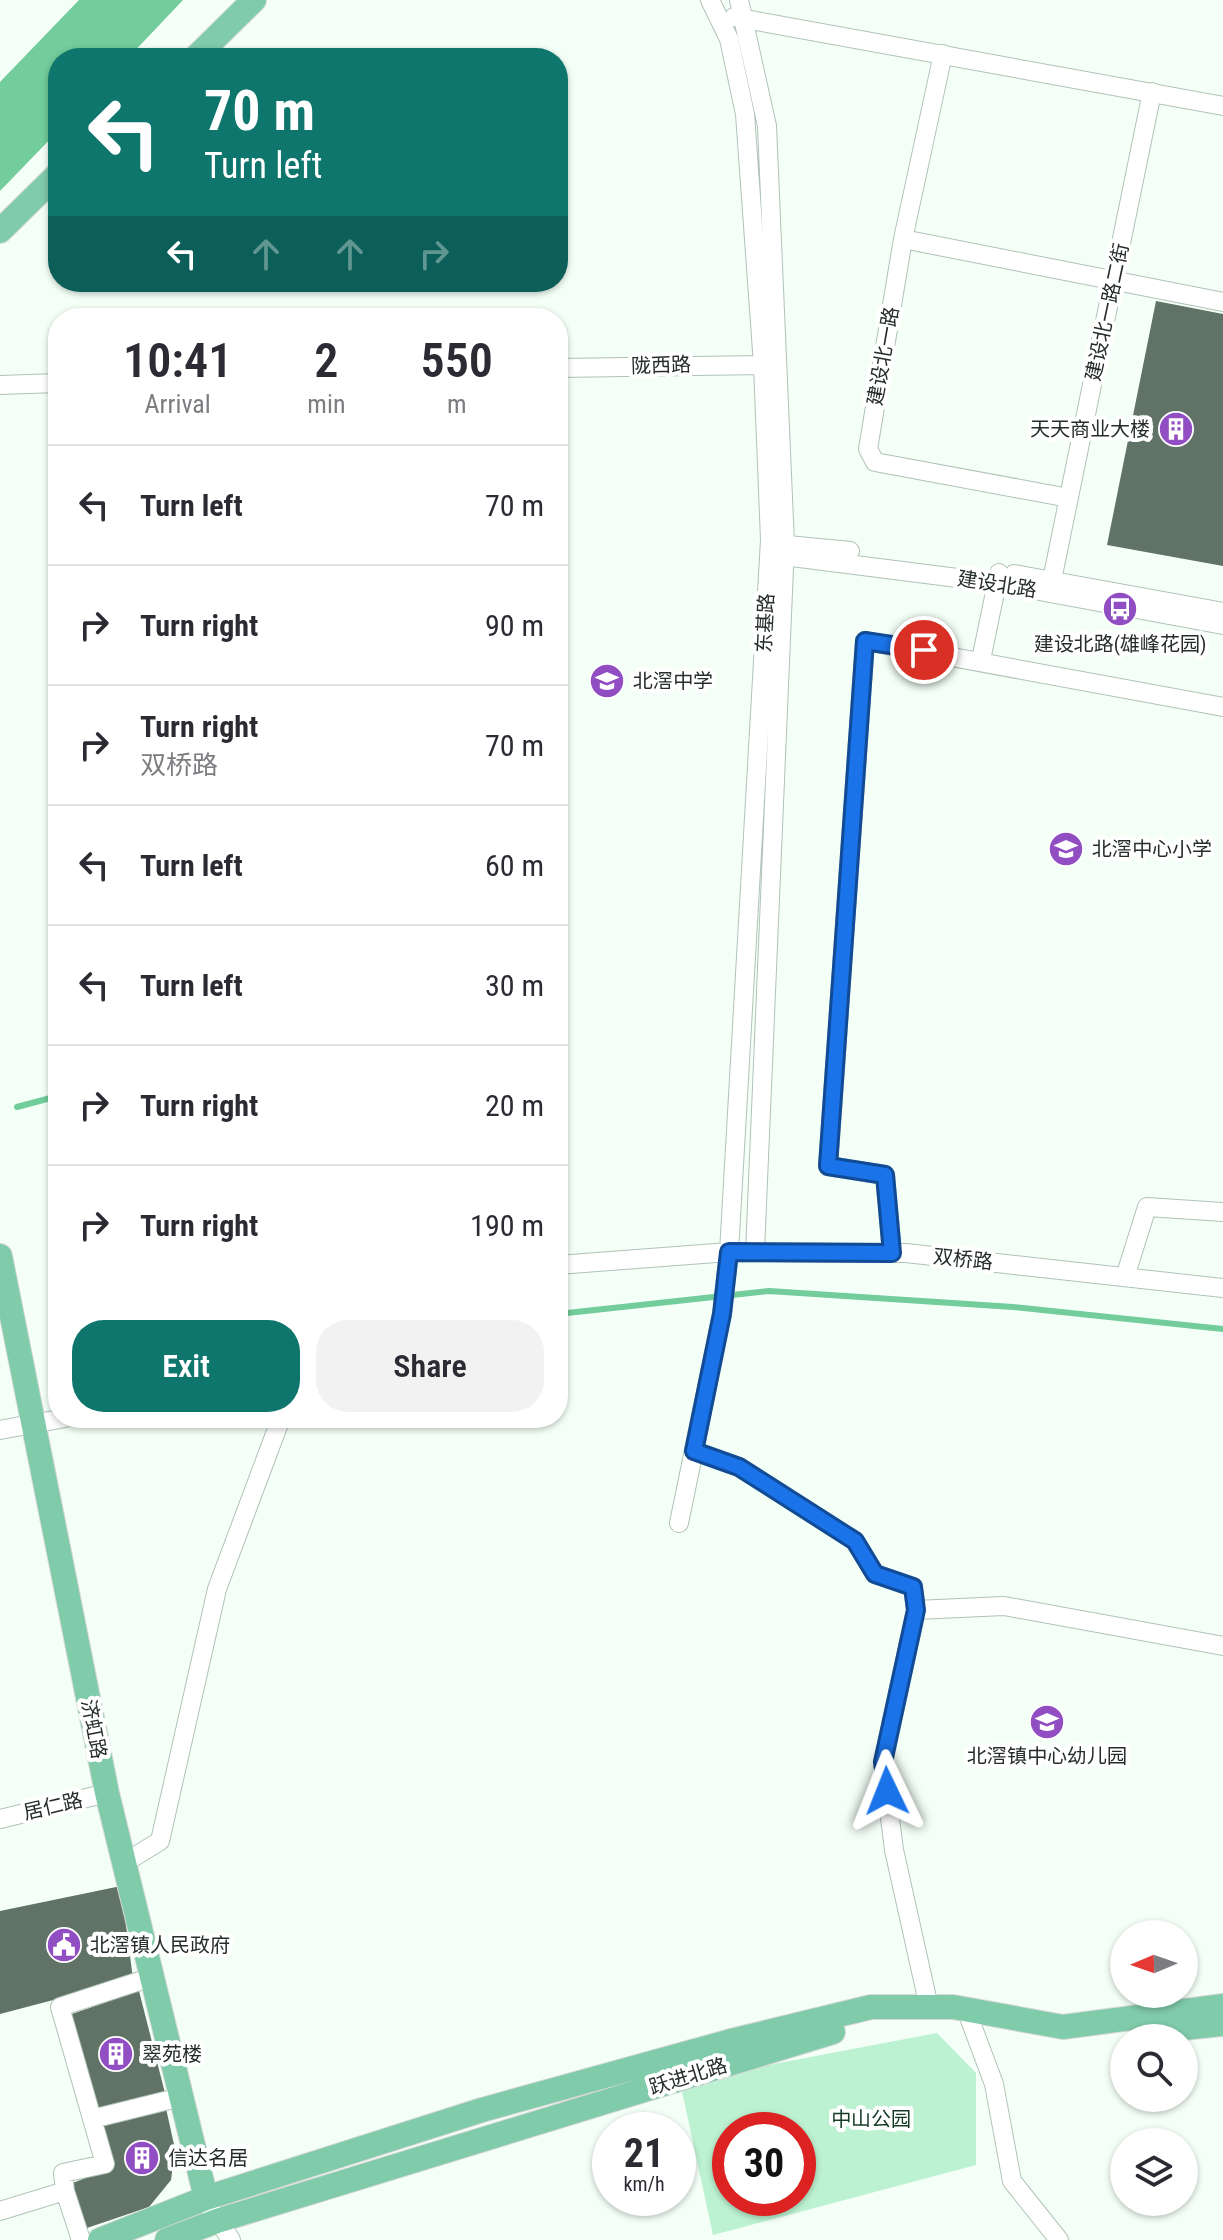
<!DOCTYPE html>
<html lang="en">
<head>
<meta charset="utf-8">
<style>
	:root { --surface:#fff; --page:#f2f2f3; --text:#2b2b33; --muted:#7c7c81; --line:#e1e1e2; --accent:#0f766e }
	body { margin:0; font-family:"Roboto Condensed","Noto Sans SC",sans-serif; background:var(--page); color:var(--text); height:100vh; display:flex; flex-direction:column; font-size:30px; white-space:nowrap }
	* { box-sizing:border-box; margin:0 }
	p { font-size:26px; color:var(--muted) }
	.icon { flex:none; width:44px; height:44px; fill:none; stroke:currentColor; stroke-width:2; stroke-linecap:round; stroke-linejoin:round }
	.map { position:relative; flex:1; overflow:hidden }
	.details { position:absolute; left:48px; top:308px; width:520px; height:1120px; display:flex; flex-direction:column; background:var(--surface); border-radius:32px; box-shadow:0 2px 6px #0004 }
	.details>* { flex:none }
	.banner { position:absolute; left:48px; top:48px; width:520px; height:244px; border-radius:32px; box-shadow:0 2px 6px #0004; background:#0f766e; color:#fff; overflow:hidden }
	.needle { width:52px; rotate:268deg }
	.fabs { position:absolute; left:1110px; top:1920px; display:grid; gap:16px }
	.fabs a { display:grid; place-items:center; width:88px; height:88px; border-radius:50%; background:var(--surface); box-shadow:0 2px 6px #0004; font-size:40px }
	.speed { position:absolute; left:592px; top:2112px; display:flex; gap:16px; font-size:40px; font-weight:700; text-align:center }
	.speed>* { display:grid; place-content:center; width:104px; height:104px; border-radius:50%; background:var(--surface); box-shadow:0 2px 6px #0004; line-height:1 }
	.speed small { font-size:20px; font-weight:400 }
	.speed .limit { border:12px solid #d22; background:#fff; color:#111 }
	.pin { position:absolute; display:grid; place-items:center; width:68px; height:68px; color:#fff; margin:-34px; border:4px solid #fff; border-radius:50%; box-shadow:0 2px 8px #0007 }
	.me { position:absolute; width:88px; margin:-44px; rotate:358deg; stroke-linejoin:round; filter:drop-shadow(0 0 6px #0008) }
	.turn { display:flex; align-items:center; gap:28px; height:168px; padding:0 24px; font-size:36px }
	.turn .icon { width:104px; height:104px; stroke-width:2.5 }
	.turn b { display:block; font-size:56px; line-height:68px }
	.lanes { display:flex; align-items:center; height:76px; padding:0 24px; background:#0003; justify-content:center; gap:40px; direction:ltr }
	.lanes .off { opacity:.35 }
	.eta { display:flex; justify-content:space-evenly; align-items:center; height:136px; text-align:center }
	.eta b { font-size:48px; font-weight:600; line-height:56px }
	.action { display:flex; gap:16px; margin-top:auto; padding:16px 24px }
	.action a { flex:1; height:92px; border-radius:32px; background:var(--accent); color:#fff; font-size:32px; font-weight:600; line-height:92px; text-align:center }
	.action a+a { background:var(--page); color:var(--text) }
	ul { padding:0; list-style:none }
	li { display:flex; align-items:center; gap:24px; height:120px; padding:0 24px; border-top:2px solid var(--line) }
	li div { flex:1 }
	li b { display:block; font-size:30px }
	li em { font-style:normal }
	.map>svg:first-child { display:block }
	.green { fill:#bcf2d2; fill-rule:evenodd }
	.water { fill:#72cc9b }
	.lines { fill:none; stroke-linecap:round; stroke-linejoin:round }
	.stream { stroke:#72cc9b; stroke-width:6 }
	.building { fill:#617267 }
	.minor-casing { stroke:#b0c3b7; stroke-width:20 }
	.major-casing { stroke:#d8d9d9; stroke-width:26 }
	.minor { stroke:#fff; stroke-width:18 }
	.major { stroke:#80cba9; stroke-width:24 }
	.route-casing { stroke:#114b97; stroke-width:20 }
	.route { stroke:#1a73e8; stroke-width:14 }
	.labels { text-anchor:middle; stroke-width:8; stroke-linejoin:round; paint-order:stroke }
	.street-label { font-size:20px; fill:#272e2a; stroke:#fff }
	.poi-label { font-size:20px; fill:#272e2a; stroke:#fff; text-anchor:start }
	.park-label { font-size:20px; fill:#143b27; stroke:#fff }
</style>
</head>
<body>
<div class="map">
<svg width="1223" height="2240" viewBox="0 0 1223 2240">
	<rect width="100%" height="100%" fill="#f3fff7"/>
	<path class="green" d="M558 415H563L566 615H558Z
		M937 2033 976 2073V2165L713 2235 680 2082ZM730 2130H798V2198H730Z"/>
	<path class="water" d="M79 0H183L128 58H58V131L0 191V82Z"/>
	<g class="lines">
		<path class="stream" d="M17 1107 58 1096
			M558 1314 769 1291 1013 1307 1223 1329"/>
	</g>
	<path class="building" d="M1156 301 1223 314V566L1107 545Z
		M121 1886 133 1979 0 2014V1911Z
		M139 1991 165 2093 91 2112 66 2016Z
		M165 2104 175 2149 171 2180 149 2207 84 2229 70 2184 114 2167 98 2123Z"/>
	<g class="lines">
		<g class="minor-casing">
			<path id="minor" d="M739 0 767 126 785 544 755 1252
				M734 17 1223 106
				M943 54 903 239 868 449 875 462 1069 498
				M903 239 1223 302
				M558 368 763 365
				M0 385 58 383
				M788 545 850 551
				M776 555 997 583 1223 625
				M1014 574 1223 612
				M1052 580 1152 92
				M981 660 999 573
				M892 1253 885 1175 828 1166 865 641 1223 707
				M558 1265 729 1252 906 1253 1223 1288
				M1125 1277 1147 1207 1223 1212
				M0 1430 65 1418
				M694 1451 739 1467 855 1541 875 1574 913 1587 916 1610 1004 1606 1223 1646
				M679 1523 722 1314 729 1252 770 540 763 365 745 114 729 39 710 0
				M916 1610 883 1762 894 1850 929 2007
				M0 1819 107 1793
				M124 1863 160 1841 217 1589 281 1418
				M970 2020 994 2084 1012 2181 1059 2240
				M92 2119 181 2097
				M65 2191 81 2240
				M0 2211 65 2191 63 2173 105 2164 60 2007 152 1977
				M212 2211 231 2240"/>
		</g>
		<g class="major-casing">
			<path id="major" d="M195 58 254 0
				M0 231 58 174
				M0 1256 107 1793 206 2198
				M1165 2030 1223 2024
				M100 2240 206 2198 482 2110 731 2041 871 2007H953L1063 2027 1223 2006
				M167 2240 217 2221 833 2032"/>
		</g>
		<use href="#minor" class="minor"/>
		<use href="#major" class="major"/>
	</g>
	<g class="lines">
		<g class="route-casing">
			<path id="route" d="M887 1791 883 1762 916 1610 913 1587 875 1574 855 1541 739 1467 694 1451 722 1314 729 1252 892 1253 885 1175 828 1166 865 641 924 650"/>
		</g>
		<use href="#route" class="route"/>
	</g>
	<defs>
		<g id="building-disc" transform="scale(1.8)"><circle r="9.5" fill="#914dc2" stroke="#fff"/><path d="M-4-6H4V6H1V3H-1V6H-4ZM-2.5-4.3h1.7v1.8h-1.7ZM.8-4.3h1.7v1.8H.8ZM-2.5-1h1.7V.8h-1.7ZM.8-1h1.7V.8H.8Z" fill="#fff"/></g>
		<g id="bus-disc" transform="scale(1.8)"><circle r="9.5" fill="#914dc2" stroke="#fff"/><path d="M-5-6H5V4H4V6H2V4H-2V6H-4V4H-5ZM-3.5-4V0h7V-4ZM-3.5 1.2v1.5H-2V1.2ZM2 1.2v1.5H3.5V1.2Z" fill="#fff"/></g>
		<g id="school-disc" transform="scale(1.8)"><circle r="9.5" fill="#914dc2" stroke="#fff"/><path d="M0-5L7-2L0 1L-7-2ZM-4 1L0 2.5L4 1V4Q0 6-4 4Z" fill="#fff"/></g>
		<g id="civic-disc" transform="scale(1.8)"><circle r="9.5" fill="#914dc2" stroke="#fff"/><path d="M-.6-6.5H3V-4.5H.6V-3L4-1V1h2V6H-6V1h2V-1L-.6-3ZM-1.2 2.5V6h2.4V2.5Z" fill="#fff"/></g>
	</defs>
	<g fill-rule="evenodd">
		<use href="#building-disc" x="1176" y="429"/>
		<use href="#bus-disc" x="1120" y="609"/>
		<use href="#school-disc" x="607" y="681"/>
		<use href="#school-disc" x="1066" y="849"/>
		<use href="#school-disc" x="1047" y="1722"/>
		<use href="#civic-disc" x="64" y="1945"/>
		<use href="#building-disc" x="116" y="2054"/>
		<use href="#building-disc" x="142" y="2158"/>
	</g>
	<g class="labels">
		<g class="street-label">
			<text transform="translate(1107 312) rotate(-78)" y="7">建设北一路二街</text>
			<text transform="translate(883 356) rotate(-80)" y="7">建设北一路</text>
			<text transform="translate(661 365) rotate(-2)" y="7">陇西路</text>
			<text transform="translate(997 584) rotate(9)" y="7">建设北路</text>
			<text transform="translate(765 623) rotate(-87)" y="7">东基路</text>
			<text transform="translate(963 1259) rotate(6)" y="7">双桥路</text>
			<text transform="translate(94 1729) rotate(79)" y="7">济虹路</text>
			<text transform="translate(53 1806) rotate(-13)" y="7">居仁路</text>
			<text transform="translate(688 2076) rotate(-17)" y="7">跃进北路</text>
		</g>
		<g class="poi-label">
			<text x="1150" y="436" text-anchor="end">天天商业大楼</text>
			<text x="1120" y="651" text-anchor="middle">建设北路(雄峰花园)</text>
			<text x="633" y="688">北滘中学</text>
			<text x="1092" y="856">北滘中心小学</text>
			<text x="1047" y="1763" text-anchor="middle">北滘镇中心幼儿园</text>
			<text x="90" y="1952">北滘镇人民政府</text>
			<text x="142" y="2061">翠苑楼</text>
			<text x="168" y="2165">信达名居</text>
		</g>
		<g class="park-label">
			<text x="871" y="2126">中山公园</text>
		</g>
	</g>
</svg>
<div class="fabs">
<a><svg class="needle" viewBox="-14 -14 28 28"><path d="M0-13l5 13h-10z" fill="#e53935"/><path d="M0 13l5-13h-10z" fill="#7c7c81"/></svg></a>
<a><svg class="icon" aria-label="search" viewBox="0 0 24 24"><circle cx="10" cy="10" r="6"/><path d="M15 15l6 6"/></svg></a>
<a><svg class="icon" aria-label="layers" viewBox="0 0 24 24"><path d="M12 4l9 5-9 5-9-5zM3 14l9 5 9-5"/></svg></a>
</div>
<div class="speed"><div>21<small>km/h</small></div><div class="limit">30</div></div>
<div class="pin" style="left:924px;top:650px;background:#d93025"><svg class="icon" aria-label="arrive" viewBox="0 0 24 24"><path d="M6 21V4h12l-3 4 3 4H6"/></svg></div>
<svg class="me" style="left:887px;top:1791px" viewBox="-20 -20 40 40"><path d="M0-17L14 15 0 8-14 15z" fill="#1a73e8" stroke="#fff" stroke-width="4"/></svg>
<div class="banner">
<div class="turn"><svg class="icon" aria-label="left" viewBox="0 0 24 24"><path d="M17 20v-9H6M10 6l-5 5 5 5"/></svg><div><b>70 m</b>Turn left</div></div>
<div class="lanes"><svg class="icon" aria-label="left" viewBox="0 0 24 24"><path d="M17 20v-9H6M10 6l-5 5 5 5"/></svg><svg class="icon off" aria-label="ahead" viewBox="0 0 24 24"><path d="M12 20V5M6 11l6-6 6 6"/></svg><svg class="icon off" aria-label="ahead" viewBox="0 0 24 24"><path d="M12 20V5M6 11l6-6 6 6"/></svg><svg class="icon off" aria-label="right" viewBox="0 0 24 24"><path d="M7 20v-9h11M14 6l5 5-5 5"/></svg></div>
</div>
<section class="details">
<div class="eta">
<div><b>10:41</b><p>Arrival</p></div>
<div><b>2</b><p>min</p></div>
<div><b>550</b><p>m</p></div>
</div>
<ul>
<li><svg class="icon" aria-label="left" viewBox="0 0 24 24"><path d="M17 20v-9H6M10 6l-5 5 5 5"/></svg><div><b>Turn left</b></div><em>70 m</em></li>
<li><svg class="icon" aria-label="right" viewBox="0 0 24 24"><path d="M7 20v-9h11M14 6l5 5-5 5"/></svg><div><b>Turn right</b></div><em>90 m</em></li>
<li><svg class="icon" aria-label="right" viewBox="0 0 24 24"><path d="M7 20v-9h11M14 6l5 5-5 5"/></svg><div><b>Turn right</b><p>双桥路</p></div><em>70 m</em></li>
<li><svg class="icon" aria-label="left" viewBox="0 0 24 24"><path d="M17 20v-9H6M10 6l-5 5 5 5"/></svg><div><b>Turn left</b></div><em>60 m</em></li>
<li><svg class="icon" aria-label="left" viewBox="0 0 24 24"><path d="M17 20v-9H6M10 6l-5 5 5 5"/></svg><div><b>Turn left</b></div><em>30 m</em></li>
<li><svg class="icon" aria-label="right" viewBox="0 0 24 24"><path d="M7 20v-9h11M14 6l5 5-5 5"/></svg><div><b>Turn right</b></div><em>20 m</em></li>
<li><svg class="icon" aria-label="right" viewBox="0 0 24 24"><path d="M7 20v-9h11M14 6l5 5-5 5"/></svg><div><b>Turn right</b></div><em>190 m</em></li>
</ul>
<div class="action"><a>Exit</a><a>Share</a></div>
</section>
</div>
</body>
</html>
